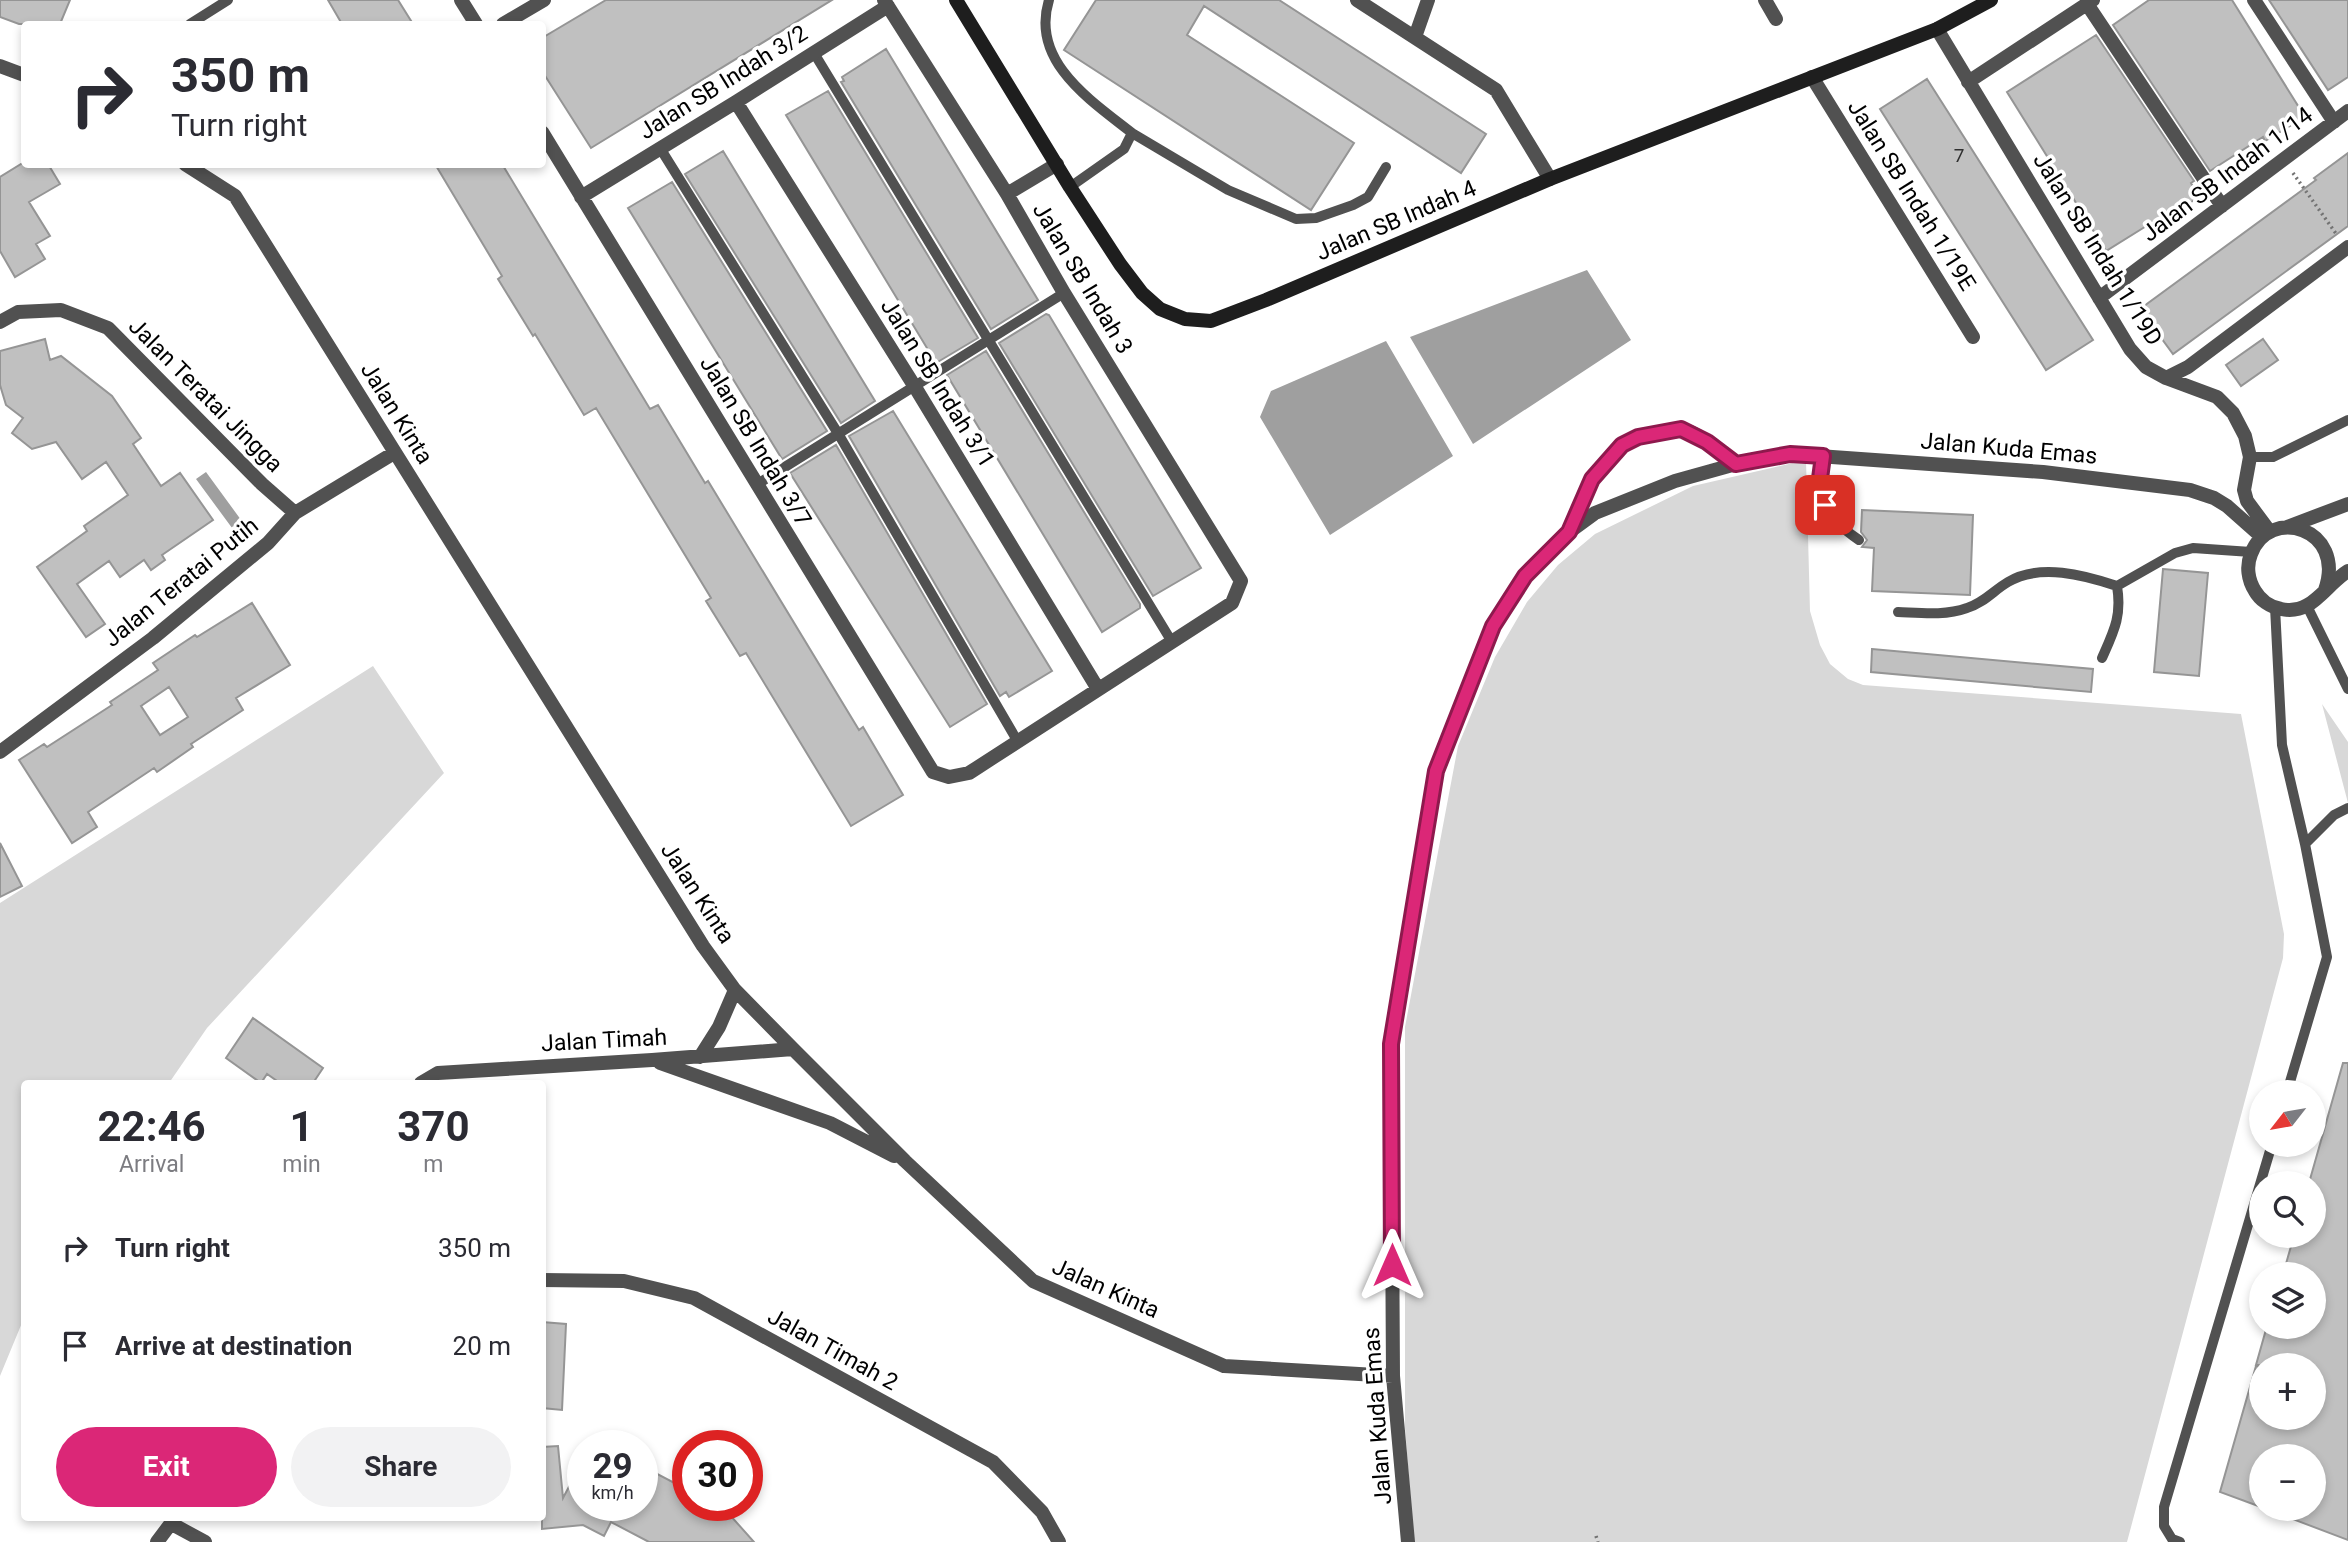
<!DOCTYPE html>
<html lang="en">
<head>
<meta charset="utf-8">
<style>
	:root { --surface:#fff; --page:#f2f2f3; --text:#2b2b33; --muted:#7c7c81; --accent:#db2777 }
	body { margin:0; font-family:Roboto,sans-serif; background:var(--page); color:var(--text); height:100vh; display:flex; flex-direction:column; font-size:26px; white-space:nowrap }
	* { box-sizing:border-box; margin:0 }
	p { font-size:23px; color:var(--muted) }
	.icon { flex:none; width:38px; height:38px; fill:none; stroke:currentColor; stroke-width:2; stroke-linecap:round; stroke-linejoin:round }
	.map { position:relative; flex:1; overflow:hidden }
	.details { position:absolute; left:21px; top:1080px; width:525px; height:441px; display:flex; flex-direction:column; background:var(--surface); border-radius:7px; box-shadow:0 4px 10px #0003 }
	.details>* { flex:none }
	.guide { position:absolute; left:21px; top:21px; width:525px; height:147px; border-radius:7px; box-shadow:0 4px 10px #0003; background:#fff; color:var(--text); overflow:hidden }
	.needle { width:46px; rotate:239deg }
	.fabs { position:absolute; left:2249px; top:1080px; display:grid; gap:14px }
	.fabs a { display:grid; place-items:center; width:77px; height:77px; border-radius:50%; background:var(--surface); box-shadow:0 4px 10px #0003; font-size:35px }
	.speed { position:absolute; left:567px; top:1430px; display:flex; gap:14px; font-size:35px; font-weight:700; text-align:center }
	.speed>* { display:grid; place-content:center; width:91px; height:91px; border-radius:50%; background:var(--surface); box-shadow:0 4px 10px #0003; line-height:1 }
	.speed small { font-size:18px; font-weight:400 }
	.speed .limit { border:10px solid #d22; background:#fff; color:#111 }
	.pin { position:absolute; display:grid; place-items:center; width:60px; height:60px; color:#fff; margin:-30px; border-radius:14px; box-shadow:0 4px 10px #0006 }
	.me { position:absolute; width:77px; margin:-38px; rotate:0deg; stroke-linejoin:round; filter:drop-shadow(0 0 5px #0008) }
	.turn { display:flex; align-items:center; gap:24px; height:147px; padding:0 35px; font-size:32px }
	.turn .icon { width:91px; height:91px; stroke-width:2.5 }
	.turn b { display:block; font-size:49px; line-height:60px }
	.eta { display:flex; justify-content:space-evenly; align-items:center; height:119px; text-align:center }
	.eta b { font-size:42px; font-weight:700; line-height:49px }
	.action { display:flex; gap:14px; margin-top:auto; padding:14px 35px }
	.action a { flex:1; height:80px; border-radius:42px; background:var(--accent); color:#fff; font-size:28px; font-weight:700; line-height:80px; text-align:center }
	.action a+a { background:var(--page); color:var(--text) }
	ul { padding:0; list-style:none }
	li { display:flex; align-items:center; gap:21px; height:98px; padding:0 35px }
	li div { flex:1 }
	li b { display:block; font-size:26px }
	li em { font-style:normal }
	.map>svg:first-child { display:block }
	.green { fill:#d8d8d8 }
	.water { fill:#9f9f9f }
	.building { fill:#c0c0c0; stroke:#959595; stroke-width:2; fill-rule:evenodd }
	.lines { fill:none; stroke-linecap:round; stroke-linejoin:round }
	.path { stroke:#737373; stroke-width:3.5; stroke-dasharray:2 3.5; stroke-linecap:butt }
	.lane { stroke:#515151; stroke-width:10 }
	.street { stroke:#515151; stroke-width:14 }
	.secondary { stroke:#1e1e1e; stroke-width:14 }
	.route-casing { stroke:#8e194d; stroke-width:18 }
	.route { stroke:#db2777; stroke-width:12 }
	.labels { text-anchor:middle; stroke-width:7; stroke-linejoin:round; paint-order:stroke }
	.number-label { font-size:19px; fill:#303030 }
	.street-label { font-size:23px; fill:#000; stroke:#fff }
</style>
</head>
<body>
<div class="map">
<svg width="2348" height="1542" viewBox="0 0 2348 1542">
	<rect width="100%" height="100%" fill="#fff"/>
	<path class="green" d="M1806 460 1810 611 1820 645 1830 664 1848 679 1863 685 2241 714 2284 934 2283 958 2127 1542H1414L1405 1428V1027L1458 746 1495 657 1527 602 1558 565 1595 534 1693 486Z
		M373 666 444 773 207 1028 169 1083H24V1318L0 1376V903Z
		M2322 704 2348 742V803Z"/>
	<path class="water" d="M1587 270 1631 340 1473 444 1410 337Z
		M1386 341 1453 456 1330 535 1260 417 1271 391Z
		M206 472 244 524 235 532 196 479Z"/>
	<path class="building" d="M0 0H70L60 24H19L0 17Z
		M328 0H398L413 24H342Z
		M606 0H832L591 148 542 71V38Z
		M1096 0H1279L1486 134 1461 173 1204 6 1187 35 1354 143 1311 210 1064 50Z
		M2149 0H2232L2305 117 2265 141 2263 137 2210 171 2113 25Z
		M2269 0H2348V77L2328 90Z
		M2096 35 2194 181 2191 183 2199 197 2158 223 2156 220 2106 251 2007 92Z
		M886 49 1038 300 991 329 841 82 844 81 842 77Z
		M1927 79 2093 340 2046 370 1880 109Z
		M828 91 978 338 936 363 786 115Z
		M723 151 875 401 841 423 685 174Z
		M2348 153V226L2173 354 2140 309 2316 180 2314 178Z
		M21 164H48L60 184 29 202 50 236 36 244 45 259 15 277 0 251V177Z
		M435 164H502L650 409 658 405 705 483 708 481 859 730 863 727 903 795 851 826 746 653 740 656 706 601 711 598 596 408 584 415 535 334 533 336 498 279 502 276Z
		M672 182 827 431 782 459 628 208Z
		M1046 314 1049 315 1201 568 1153 596 999 343Z
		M45 339 50 360 61 356 112 396 141 438 133 444 161 486 180 473 213 520 162 555 165 560 151 570 144 560 120 577 109 561 77 584 105 624 86 637 37 567 87 531 84 526 128 495 106 462 82 479 56 442 32 449 12 433 23 418 6 405 0 385V351Z
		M2263 339 2278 360 2241 386 2226 365Z
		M986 351 1140 604V608L1102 632 947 375Z
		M893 411 1052 671 1009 697 1006 692 1000 696 849 436Z
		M836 445 987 704 950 727 790 473Z
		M1862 510 1973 515 1970 595 1872 591 1874 548 1862 547 1867 540 1861 532Z
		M2163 569 2208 573 2199 676 2154 672Z
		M252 603 290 665 236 698 243 710 191 744 193 747 157 772 154 768 88 812 97 827 72 843 19 760 44 744 47 747 112 705 110 702 158 670 153 663 195 635 197 637ZM169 687 188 717 160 735 141 706Z
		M1872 649 2093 669 2091 692 1871 672Z
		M0 843 22 886 0 897Z
		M253 1018 323 1068 313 1083H280L267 1074 261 1083 226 1058Z
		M2343 1063H2348V1540L2269 1510V1508H2314V1456H2261V1507L2220 1492 2256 1366 2261 1367V1418H2314V1365H2256L2267 1326H2314V1274H2283L2294 1236H2314V1183H2309Z
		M542 1322 566 1324 562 1410 542 1408Z
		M558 1446 563 1498 583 1460V1505H642V1466L688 1490V1505H721L754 1542H649L611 1522 604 1536 583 1525 542 1529V1447Z"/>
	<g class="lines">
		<path class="path" d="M2293 173 2337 235
			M1596 1536 1598 1542"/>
		<path class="lane" d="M1049 0C1030 61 1090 100 1132 133L1124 149 1070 187
			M190 24 228 0
			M814 53 1172 642
			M1132 133 1228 190 1296 219 1316 218 1353 205 1368 197 1386 167
			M660 148 839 435 1018 742
			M1823 456C1817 499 1822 515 1859 540
			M2250 457H2273L2348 420
			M756 485 1064 293
			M2117 586 2175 553 2193 548 2251 552
			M2307 606 2348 689
			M2275 607 2282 745 2305 844 2327 957 2287 1092
			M1898 612C1921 613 1945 616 1967 608 1984 603 1994 590 2008 582 2040 563 2084 575 2117 586 2122 616 2114 631 2102 658
			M2305 844 2334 815 2348 808
			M2180 1542 2172 1539 2164 1526V1507L2272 1144"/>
		<path class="street" d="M461 0 476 24
			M1357 0 1496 90 1550 179
			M1765 0 1776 19
			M2254 0 2334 122
			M2087 4 2222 206
			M503 24 544 0
			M1937 29 2130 349 2146 367 2166 378 2217 397 2233 413 2245 436 2250 457 2244 490 2247 501 2270 532
			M1415 37 1428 0
			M0 66 24 75
			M1812 77 1973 337
			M1968 82 2093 0
			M736 102 915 387 1098 689
			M542 132 933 772 949 777 969 773 1232 603 1241 581 1064 293 1007 194 884 0
			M185 164 235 196 703 946 735 990 793 1049 905 1161 1033 1281 1224 1366 1393 1376
			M1007 194 1057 164
			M581 197 736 102 888 6
			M2099 298 2348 111
			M0 322 18 312 61 310 108 328 262 484 295 513
			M2166 378 2188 367 2348 247
			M2287 527 2348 504
			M1570 530C1588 487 1602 444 1654 434 1662 433 1673 428 1681 429 1698 432 1722 453 1736 464
			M2325 590C2347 528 2269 505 2251 554 2246 566 2248 580 2255 591 2260 600 2270 607 2281 609 2312 616 2325 585 2348 571
			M0 752 153 638 268 543 295 513 394 453
			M700 1057 719 1027 735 990
			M660 1063 830 1123 894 1156
			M421 1083 438 1073 652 1060 793 1049
			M542 1280 624 1281 694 1298 993 1462 1042 1512 1059 1542
			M172 1524 205 1542
			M157 1542 175 1518
			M1408 1542 1393 1376 1391 1043 1436 771 1493 626 1526 576 1569 532 1595 513 1675 481 1736 464 1790 454 2043 472 2190 490 2214 498 2227 506 2262 537"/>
		<path class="secondary" d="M956 0 1070 187 1120 264 1142 293 1160 309 1185 319 1211 321 1266 300 1550 179 1937 29 1991 0"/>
	</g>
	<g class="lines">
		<g class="route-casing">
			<path id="route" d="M1392 1265 1391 1044 1436 771 1493 626 1525 576 1569 532 1592 479 1622 445 1638 437 1681 429 1707 442 1736 464 1790 454 1823 456 1819 486 1825 505"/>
		</g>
		<use href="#route" class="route"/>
	</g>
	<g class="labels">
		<g class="number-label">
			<text x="1959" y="162">7</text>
		</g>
		<g class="street-label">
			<text transform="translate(723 82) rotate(-32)" y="8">Jalan SB Indah 3/2</text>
			<text transform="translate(2227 174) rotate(-37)" y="8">Jalan SB Indah 1/14</text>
			<text transform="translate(1912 195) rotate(58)" y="8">Jalan SB Indah 1/19E</text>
			<text transform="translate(1396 220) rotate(-23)" y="8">Jalan SB Indah 4</text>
			<text transform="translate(2098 249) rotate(58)" y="8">Jalan SB Indah 1/19D</text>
			<text transform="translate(1083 278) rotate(59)" y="8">Jalan SB Indah 3</text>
			<text transform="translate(938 383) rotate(58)" y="8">Jalan SB Indah 3/1</text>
			<text transform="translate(206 395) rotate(45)" y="8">Jalan Teratai Jingga</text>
			<text transform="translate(397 413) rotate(58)" y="8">Jalan Kinta</text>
			<text transform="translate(756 441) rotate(59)" y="8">Jalan SB Indah 3/7</text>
			<text transform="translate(2009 448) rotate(5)" y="8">Jalan Kuda Emas</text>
			<text transform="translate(181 582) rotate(-39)" y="8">Jalan Teratai Putih</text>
			<text transform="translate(698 893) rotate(57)" y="8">Jalan Kinta</text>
			<text transform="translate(604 1040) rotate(-3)" y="8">Jalan Timah</text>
			<text transform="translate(1106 1288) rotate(24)" y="8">Jalan Kinta</text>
			<text transform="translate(833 1349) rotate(29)" y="8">Jalan Timah 2</text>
			<text transform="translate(1377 1416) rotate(-94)" y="8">Jalan Kuda Emas</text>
		</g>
	</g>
</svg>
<div class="fabs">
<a><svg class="needle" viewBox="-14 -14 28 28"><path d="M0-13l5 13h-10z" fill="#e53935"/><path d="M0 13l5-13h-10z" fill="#7c7c81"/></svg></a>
<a><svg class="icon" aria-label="search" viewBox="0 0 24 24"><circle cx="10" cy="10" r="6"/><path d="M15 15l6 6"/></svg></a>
<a><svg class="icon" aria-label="layers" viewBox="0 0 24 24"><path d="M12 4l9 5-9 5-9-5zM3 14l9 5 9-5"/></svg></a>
<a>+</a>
<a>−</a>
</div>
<div class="speed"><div>29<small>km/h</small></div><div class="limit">30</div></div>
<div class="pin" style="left:1825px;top:505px;background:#d93025"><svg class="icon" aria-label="arrive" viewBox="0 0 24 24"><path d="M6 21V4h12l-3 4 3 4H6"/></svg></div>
<svg class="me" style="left:1392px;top:1265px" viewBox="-20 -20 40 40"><path d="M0-17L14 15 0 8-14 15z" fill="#db2777" stroke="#fff" stroke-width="4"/></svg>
<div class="guide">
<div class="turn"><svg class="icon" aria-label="right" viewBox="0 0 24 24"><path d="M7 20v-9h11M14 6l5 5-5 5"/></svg><div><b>350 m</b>Turn right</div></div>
</div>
<section class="details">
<div class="eta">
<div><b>22:46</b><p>Arrival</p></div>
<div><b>1</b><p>min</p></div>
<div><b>370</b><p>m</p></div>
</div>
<ul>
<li><svg class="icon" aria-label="right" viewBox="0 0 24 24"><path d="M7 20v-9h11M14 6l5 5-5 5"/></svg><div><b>Turn right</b></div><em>350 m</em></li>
<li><svg class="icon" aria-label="arrive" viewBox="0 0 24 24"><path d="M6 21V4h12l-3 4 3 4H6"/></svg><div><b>Arrive at destination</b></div><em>20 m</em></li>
</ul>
<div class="action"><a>Exit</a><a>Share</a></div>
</section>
</div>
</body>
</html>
